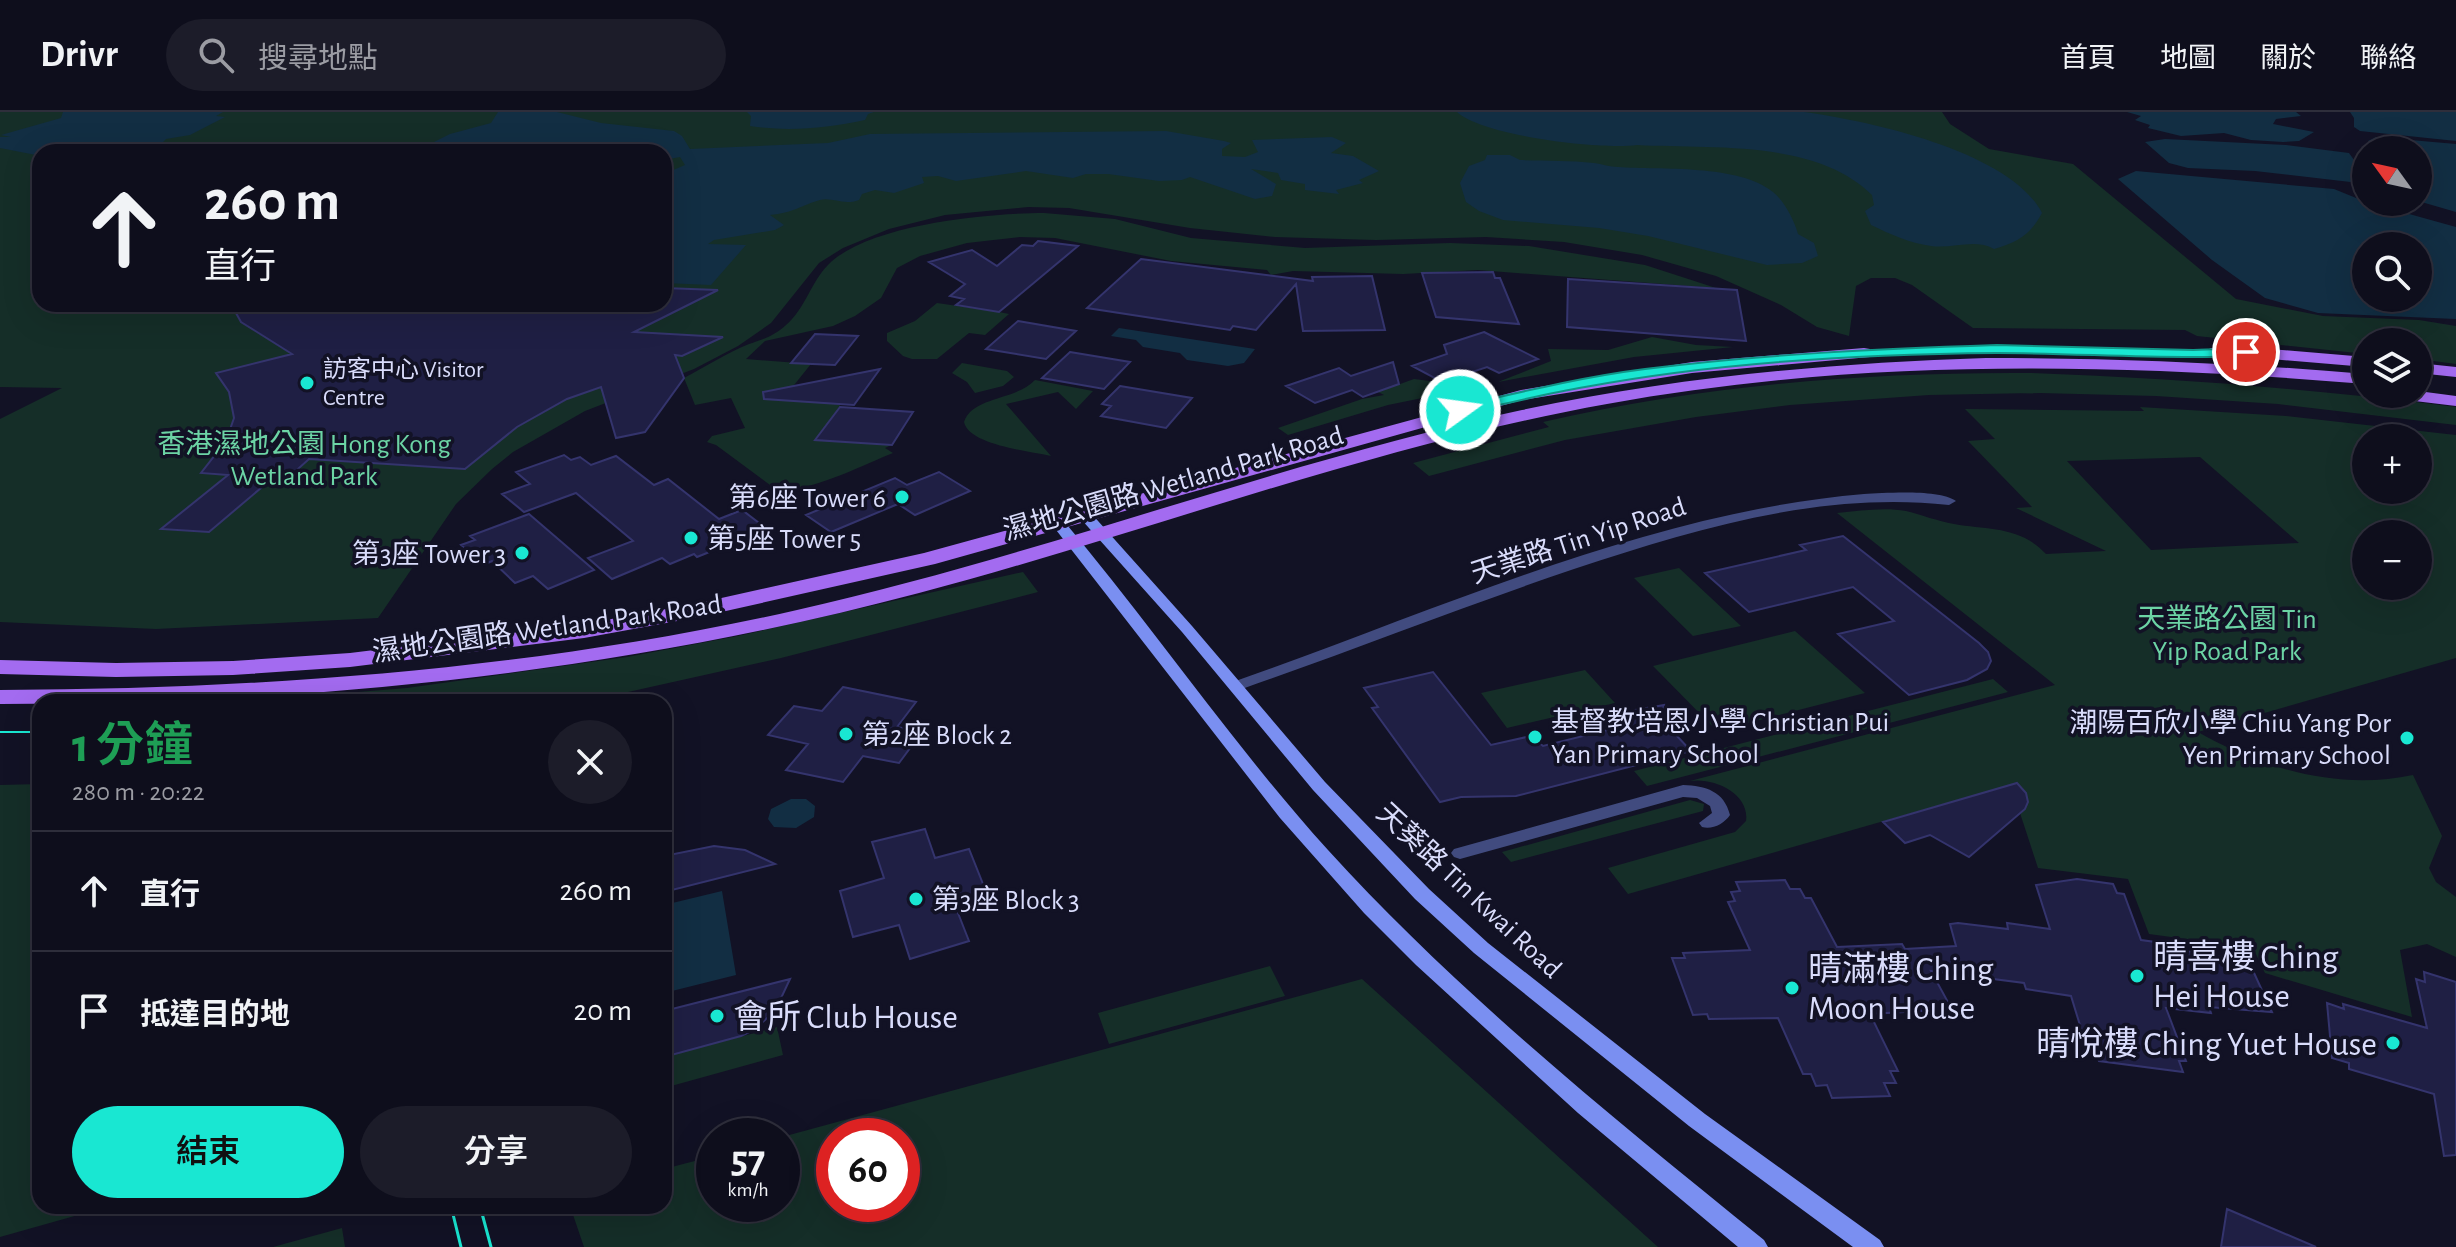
<!DOCTYPE html>
<html lang="zh-TW">
<head>
<meta charset="utf-8">
<style>
	:root { --surface:#0e0e1c; --page:#1c1c29; --text:#f1f3f6; --muted:#9b9ca3; --line:#2e2e3b; --accent:#19e7d2 }
	body { margin:0; font-family:"Alegreya Sans","Noto Sans TC",sans-serif; background:var(--page); color:var(--text); height:100vh; display:flex; flex-direction:column; font-size:30px; white-space:nowrap }
	* { box-sizing:border-box; margin:0 }
	p { font-size:26px; color:var(--muted) }
	.icon { flex:none; width:44px; height:44px; fill:none; stroke:currentColor; stroke-width:2; stroke-linecap:round; stroke-linejoin:round }
	.map { position:relative; flex:1; overflow:hidden }
	.details { position:absolute; left:32px; top:582px; width:640px; height:520px; display:flex; flex-direction:column; background:var(--surface); border-radius:24px; box-shadow:0 8px 32px #0002,0 0 0 2px var(--line) }
	.details>* { flex:none }
	.guide { position:absolute; left:32px; top:32px; width:640px; height:168px; border-radius:24px; box-shadow:0 8px 32px #0002,0 0 0 2px var(--line); background:#0e0e1c; color:var(--text); overflow:hidden }
	.needle { width:52px; rotate:303deg }
	.buttons { position:absolute; left:2352px; top:24px; display:grid; gap:16px }
	.buttons a { display:grid; place-items:center; width:80px; height:80px; border-radius:50%; background:var(--surface); box-shadow:0 8px 32px #0002,0 0 0 2px var(--line); font-size:40px }
	.speed { position:absolute; left:696px; top:1006px; display:flex; gap:16px; font-size:40px; font-weight:700; text-align:center }
	.speed>* { display:grid; place-content:center; width:104px; height:104px; border-radius:50%; background:var(--surface); box-shadow:0 8px 32px #0002,0 0 0 2px var(--line); line-height:1 }
	.speed small { font-size:20px; font-weight:400 }
	.speed .limit { border:12px solid #d22; background:#fff; color:#111 }
	.pin { position:absolute; display:grid; place-items:center; width:68px; height:68px; color:#fff; margin:-34px; border:4px solid #fff; border-radius:50%; box-shadow:0 2px 8px #0007 }
	.me { position:absolute; width:88px; margin:-44px; rotate:76deg; stroke-linejoin:round; filter:drop-shadow(0 0 6px #0008) }
	.turn { display:flex; align-items:center; gap:28px; height:168px; padding:0 40px; font-size:36px }
	.turn .icon { width:104px; height:104px; stroke-width:2.5 }
	.turn b { display:block; font-size:56px; line-height:68px }
	.round { display:grid; place-items:center; flex:none; width:84px; height:84px; border-radius:42px; background:var(--page) }
	.overview { display:flex; align-items:center; justify-content:space-between; height:136px; padding:0 40px }
	h1 { font-size:48px; font-weight:600; line-height:60px; color:#1e9e55 }
	.action { display:flex; gap:16px; margin-top:auto; padding:16px 40px }
	.action a { flex:1; height:92px; border-radius:48px; background:var(--accent); color:#111; font-size:32px; font-weight:600; line-height:92px; text-align:center }
	.action a+a { background:var(--page); color:var(--text) }
	ul { padding:0; list-style:none }
	li { display:flex; align-items:center; gap:24px; height:120px; padding:0 40px; border-top:2px solid var(--line) }
	li div { flex:1 }
	li b { display:block; font-size:30px }
	li em { font-style:normal }
	header { display:flex; align-items:center; gap:48px; box-sizing:border-box; height:112px; padding:0 40px; background:var(--surface); border-bottom:2px solid var(--line) }
	header strong { font-size:38px }
	nav { display:flex; gap:44px; margin-inline-start:auto; font-size:28px }
	.search { width:560px; height:72px; background:var(--page); display:flex; align-items:center; gap:20px; box-sizing:border-box; padding:0 28px; border-radius:44px; color:var(--muted); font-size:30px }
	.map>svg:first-child { display:block }
	.green { fill:#152e28; fill-rule:evenodd }
	.water { fill:#122e43; fill-rule:evenodd }
	.building { fill:#1f1f44; stroke:#34346d; stroke-width:2 }
	.lines { fill:none; stroke-linecap:round; stroke-linejoin:round }
	.street { fill:#414b7f; fill-rule:evenodd }
	.secondary { fill:#7a8ff1; fill-rule:evenodd }
	.primary { fill:#a36bf0; fill-rule:evenodd }
	.tram-far1 { stroke:#19e7d2; stroke-width:2 }
	.tram { stroke:#19e7d2; stroke-width:3 }
	.route { fill:#19e7d2; stroke:#109688; stroke-width:2 }
	.poi-dot { fill:#19e7d2; stroke:#121225; stroke-width:3 }
	.labels { text-anchor:middle; stroke-width:7; stroke-linejoin:round; paint-order:stroke }
	.far-poi-label { font-size:24px; fill:#d9dcfb; stroke:#121225; text-anchor:start }
	.park-label { font-size:28px; fill:#6cd4a5; stroke:#121225 }
	.street-label { font-size:28px; fill:#d9dcfb; stroke:#121225 }
	.poi-label { font-size:28px; fill:#d9dcfb; stroke:#121225; text-anchor:start }
	.near-poi-label { font-size:34px; fill:#d9dcfb; stroke:#121225; text-anchor:start }
</style>
</head>
<body>
<header>
<strong>Drivr</strong>
<div class="search"><svg class="icon" aria-label="search" viewBox="0 0 24 24"><circle cx="10" cy="10" r="6"/><path d="M15 15l6 6"/></svg>搜尋地點</div>
<nav><a>首頁</a><a>地圖</a><a>關於</a><a>聯絡</a></nav>
</header>
<div class="map">
<svg width="2456" height="1135" viewBox="0 0 2456 1135">
	<rect width="100%" height="100%" fill="#121225"/>
	<path class="green" d="M0 0H1942L1950 12 1989 37 2073 52 2236 187 2323 204 2419 208 2456 214V252L2418 247V230H2366V242L2197 224 2185 218 1973 216 1912 173 1895 166H1871L1856 174 1849 224 1817 215 1781 193 1716 164 1642 143 1564 130 1486 125 1376 128 1275 125 1190 116 1069 96 1028 95 945 103 889 117 843 136 819 151 771 211 738 234 694 257 585 299 513 340 492 357 456 392 378 506 156 517 0 510V307L62 276 0 275ZM40 40H664V192H40Z
		M1044 101 1115 107 1191 126 1305 136 1450 131 1529 134 1645 153 1716 176 1478 158 1403 162 1293 159 1271 163 1267 158 1171 149 1055 126 1020 125 967 131 920 144 897 156 881 186 855 204 833 214 765 229 746 247 811 252 782 288 841 292 816 328 891 333 885 336 893 341C865 352 801 385 774 376L716 333 707 330 712 324 745 316 731 286 695 293 684 266C705 255 727 241 749 232 764 227 774 224 786 213 805 197 811 170 828 153 867 112 990 101 1044 101Z
		M937 191 999 200 1009 202 985 223 969 221 937 247H912L903 244 887 229V221L915 209Z
		M1652 225 1696 233 1733 235 1634 245 1498 270 1551 249 1548 237 1608 238Z
		M962 251 1007 259 1014 265 1003 274 975 281 967 270 952 261Z
		M2030 261C2173 266 2314 277 2456 295V313L2278 292 2156 284 2040 281 1929 283 1790 293 1696 305 1565 328 1429 364 1413 351 1549 315 1543 310C1703 273 1866 260 2030 261Z
		M1474 264 1491 272 1388 293 1288 323 1278 316 1362 287 1384 283 1378 280 1414 267 1454 272Z
		M1035 268 1093 279 1076 297 1058 280 1006 292 1051 344C1029 339 969 333 964 310 973 284 1015 289 1035 268Z
		M2140 295 2286 304 2456 323V546L2198 620C2263 657 2339 679 2413 663L2442 724 2429 756 2436 770 2456 785V845L2427 832 2400 838 2412 905 2265 861 2253 836 2149 822 2128 767 2038 756 2020 701 2028 690 2017 671 1628 782 1608 756 1735 720 1746 709C1750 681 1713 665 1690 669L2055 573 1837 401C1860 399 1883 395 1906 399 1922 403 1937 409 1954 412 1988 418 2020 414 2046 442L2106 439 2016 396 2032 395 1968 329 1995 327 1965 297 2144 299ZM2366 326H2418V378H2366ZM2200 345 2299 431 2151 438 2067 349ZM2366 422H2418V474H2366Z
		M1679 456 1741 514 1693 524 1634 466Z
		M1023 460 1038 480 781 546 583 590H234L407 576 627 545 738 524Z
		M1795 519 1865 581 1717 619 1653 554Z
		M1585 558 1615 591 1507 616 1481 581Z
		M1993 567 2008 580 1647 674 1634 659Z
		M40 672V1094H110L0 1125V673Z
		M1690 688 1704 692 1703 699 1511 750 1502 740Z
		M1270 854 1285 884 1109 932 1098 901Z
		M1362 867 1658 1135H584L570 1094H664V1057L714 1044V1092H782V1025ZM835 1024H902V1092H834Z
		M777 915 783 943 664 976V945Z
		M342 1116 345 1135H273Z"/>
	<path class="water" d="M63 0H223L216 4 225 5 190 23 166 27 162 31 183 40H58L36 43 0 36V25H11L1 23 61 6Z
		M498 0H557L601 11 674 19 682 24 690 37 828 31 870 22 1166 19 1224 29 1231 31 1222 37V44L1245 45 1258 40 1252 28 1332 25 1346 31 1331 41 1353 44 1379 59 1359 68 1363 71 1336 78 1339 82 1305 78V72L1281 68 1278 61 1251 57 1276 72 1272 84 1255 87 1190 65 1182 68 1159 69 1108 62H1086L1073 66 1026 59 956 69 938 64 922 65 924 71 894 81 875 78 862 82 859 88C843 94 833 85 820 88 802 93 793 101 770 103L784 113 775 118 714 128 708 132 746 133 711 173 664 171V62L685 53 680 45 664 48V40H414L450 22 491 11Z
		M747 0H874L868 2 865 8C826 16 790 20 750 14L751 4Z
		M1457 0H1804C1869 9 2010 39 2042 101 2030 123 2018 130 1994 137 1975 126 1953 137 1931 134 1909 131 1890 122 1871 113L1865 99 1874 93 1872 83C1816 27 1710 37 1637 33 1601 38 1483 24 1457 0Z
		M2127 0H2296L2301 4 2276 7 2273 12 2314 20 2299 29 2283 30 2251 28 2224 21 2181 24 2148 16 2150 13 2135 8 2141 4Z
		M2350 0H2456V29L2360 19 2354 15V6Z
		M2376 25 2456 32V100L2418 89V38H2374L2368 29Z
		M2165 27 2286 33 2349 41 2359 55 2357 61 2359 71 2255 59 2188 56 2169 51 2145 30Z
		M1487 43H1510L1520 48C1544 49 1569 48 1594 51 1602 52 1610 55 1618 55 1660 58 1739 52 1773 80 1785 90 1794 108 1798 122L1814 131 1818 144 1802 151 1767 153 1648 124 1599 116 1503 108 1479 99 1466 90 1460 71 1469 54 1485 48Z
		M2136 59 2334 77 2366 90 2456 115V207L2318 201 2265 186 2212 148 2118 67ZM2366 134H2418V186H2366Z
		M1119 216 1255 237 1244 251 1228 254 1187 248 1180 241 1143 235 1136 228 1111 224Z
		M791 687H806L815 694 814 705 796 716 774 715 768 707 771 697Z
		M722 779 736 863 672 879 671 865 664 857V793Z"/>
	<path class="building" d="M1038 129 1078 134 999 200 956 193 964 187 950 184 965 172 929 150 972 138 997 154 1022 133 1033 134Z
		M1141 147 1313 169 1312 165 1372 164 1385 218 1303 219 1296 172 1256 218 1233 214 1230 218 1087 196Z
		M1493 160 1495 166H1500L1519 212 1436 205 1422 161Z
		M1568 167 1737 178 1746 229 1567 215Z
		M664 176 718 178 634 220 723 225 682 244 675 243 684 266 645 320 616 326 601 275 567 287 517 315 465 357 309 347 288 366 274 365 209 420 161 417 228 363 201 361 226 329 234 306 229 280 216 261 292 242 241 210 231 192H664Z
		M1018 209 1076 219 1046 247 986 237Z
		M1484 220 1538 247 1499 261 1487 255 1442 270 1412 254 1447 242 1444 233Z
		M815 222 858 224 835 253 791 251Z
		M1070 240 1130 250 1104 277 1042 266Z
		M1393 250 1399 272 1363 285 1352 278 1315 291 1286 274 1339 256 1351 264Z
		M880 257 854 293 764 287 763 280Z
		M1120 274 1192 286 1166 316 1101 304 1111 294 1102 292Z
		M840 295 913 300 892 333 815 328Z
		M564 343 571 348 580 345 591 353 616 344 654 373 668 367 719 407 742 398 767 417 697 445 694 442 670 452 662 446 612 467 588 446 633 429 576 381 524 400 502 382 530 372 516 360Z
		M939 360 970 379 915 403 898 392 831 420 806 403 895 366 907 373Z
		M529 402 594 458 548 477 533 464 515 471 492 449 483 453 461 433 475 428 470 424Z
		M1843 424 1979 531 1988 540 1991 549 1987 557 1967 568 1909 583 1838 522 1894 509 1853 475 1749 500 1705 461 1806 438 1800 433Z
		M1433 560 1491 633 1531 624 1543 634 1628 613 1618 601 1664 593 1661 607 1691 639 1516 684 1461 685 1440 690 1372 596 1378 595 1364 576Z
		M843 575 916 590 897 615 922 620 899 651 863 644 843 670 786 658 808 632 768 623 794 594 822 599Z
		M2017 671 2026 681 2028 690 2025 697 1969 745 1930 723 1905 731 1883 710Z
		M925 717 935 746 969 737 991 792 958 801 969 829 910 847 899 813 853 825 840 779 884 766 872 730Z
		M714 734 745 738 775 752 664 780V744Z
		M2077 767 2113 772 2117 781 2124 782 2141 828 2185 834 2187 839 2249 850 2272 900 2209 895 2211 901 2166 896 2186 949H2179L2183 960 2099 949 2095 938 2087 936 2071 884 2026 877 2024 871 1931 859 1949 892 1935 893 1938 898 1870 902 1898 959H1890L1896 971H1884L1890 984 1832 986 1827 973 1816 974 1811 962H1803L1778 906 1709 907 1707 902 1693 903 1672 846H1685L1683 841 1750 838 1728 790 1735 789 1731 780 1740 779 1736 770 1785 768 1790 777H1800L1805 786H1811L1837 835 1902 832 1905 837 1956 834 1950 812 1958 811 2008 817 2007 811 2050 817 2036 773Z
		M2424 860 2456 870V1043L2444 1044 2434 982 2349 957V951L2332 946 2327 891 2344 897 2343 892 2427 916 2416 867 2425 870Z
		M790 867 775 899 754 918 741 924 664 945V899Z
		M2227 1097 2316 1135H2221Z"/>
	<g class="lines">
		<path class="street" d="M1864 382C1886 381 1939 377 1956 389L1949 393C1821 379 1694 417 1574 457 1462 495 1353 538 1242 577L1236 579 1228 574 1230 571C1434 500 1648 400 1864 382Z
			M1683 673C1706 674 1724 679 1730 703 1724 712 1712 718 1702 715L1699 711 1712 701 1710 694 1697 686 1683 685 1460 747 1454 745 1451 741 1454 737Z"/>
		<path class="secondary" d="M1085 399 1090 400 1192 514 1325 670 1429 777 1488 831 1705 1002 1880 1128 1884 1135H1853L1689 1014 1474 841 1415 787 1313 678 1182 520 1080 406 1078 403 1080 400Z
			M1058 407 1063 408C1154 516 1233 633 1328 738 1459 882 1612 1005 1764 1128L1768 1135H1738L1578 1001 1416 853 1364 801 1280 706 1053 414 1051 411Z"/>
		<path class="primary" d="M2246 235 2366 245V255L2246 245 2211 246 2202 241 2211 236Z
			M1864 236 1870 237 1873 241 1870 245 1692 261 1522 288 935 452 699 505 584 526 350 555 233 563 116 565 0 562V548L116 551 233 549 350 541 584 512 699 491 924 441 1521 278 1692 250Z
			M1986 246C2113 246 2239 251 2366 262V272C2113 251 1857 246 1607 292 1372 334 1149 420 919 481 617 561 309 592 0 592V578C268 577 535 557 797 498 1042 443 1277 351 1522 298 1675 265 1830 251 1986 246Z
			M2418 251 2456 255V265L2418 261Z
			M2418 279 2456 284V294L2398 287 2389 282H2418Z"/>
		<path class="tram-far1" d="M0 620H40"/>
		<path class="tram" d="M451 1094 461 1135
			M480 1094 491 1135"/>
	</g>
	<path class="route" d="M1997 233 2193 238 2246 236 2253 240 2246 244C2163 248 2080 241 1997 241 1860 242 1719 250 1585 275 1543 282 1501 293 1460 302L1453 298 1460 294C1521 280 1582 265 1645 257 1762 242 1879 237 1997 233Z"/>
	<g class="poi-dot">
		<circle cx="307" cy="271" r="8"/>
		<circle cx="902" cy="385" r="8"/>
		<circle cx="691" cy="426" r="8"/>
		<circle cx="522" cy="441" r="8"/>
		<circle cx="846" cy="622" r="8"/>
		<circle cx="1535" cy="625" r="8"/>
		<circle cx="2407" cy="626" r="8"/>
		<circle cx="916" cy="787" r="8"/>
		<circle cx="2137" cy="864" r="8"/>
		<circle cx="1792" cy="876" r="8"/>
		<circle cx="717" cy="904" r="8"/>
		<circle cx="2393" cy="931" r="8"/>
	</g>
	<g class="labels">
		<g class="far-poi-label">
			<text x="323" y="265">訪客中心 Visitor<tspan x="323" dy="28">Centre</tspan></text>
		</g>
		<g class="park-label">
			<text x="304" y="341">香港濕地公園 Hong Kong<tspan x="304" dy="32">Wetland Park</tspan></text>
			<text x="2227" y="516">天業路公園 Tin<tspan x="2227" dy="32">Yip Road Park</tspan></text>
		</g>
		<g class="street-label">
			<text transform="translate(1173 370) rotate(-16)" y="10">濕地公園路 Wetland Park Road</text>
			<text transform="translate(1578 427) rotate(-18)" y="10">天業路 Tin Yip Road</text>
			<text transform="translate(547 515) rotate(-8)" y="10">濕地公園路 Wetland Park Road</text>
			<text transform="translate(1470 778) rotate(43)" y="10">天葵路 Tin Kwai Road</text>
		</g>
		<g class="poi-label">
			<text x="886" y="395" text-anchor="end">第6座 Tower 6</text>
			<text x="707" y="436">第5座 Tower 5</text>
			<text x="506" y="451" text-anchor="end">第3座 Tower 3</text>
			<text x="1551" y="619">基督教培恩小學 Christian Pui<tspan x="1551" dy="32">Yan Primary School</tspan></text>
			<text x="2391" y="620" text-anchor="end">潮陽百欣小學 Chiu Yang Por<tspan x="2391" dy="32">Yen Primary School</tspan></text>
			<text x="862" y="632">第2座 Block 2</text>
			<text x="932" y="797">第3座 Block 3</text>
		</g>
		<g class="near-poi-label">
			<text x="2153" y="856">晴喜樓 Ching<tspan x="2153" dy="39">Hei House</tspan></text>
			<text x="1808" y="868">晴滿樓 Ching<tspan x="1808" dy="39">Moon House</tspan></text>
			<text x="733" y="916">會所 Club House</text>
			<text x="2377" y="943" text-anchor="end">晴悅樓 Ching Yuet House</text>
		</g>
	</g>
</svg>
<div class="buttons">
<a><svg class="needle" viewBox="-14 -14 28 28"><path d="M0-13l5 13h-10z" fill="#e53935"/><path d="M0 13l5-13h-10z" fill="#9b9ca3"/></svg></a>
<a><svg class="icon" aria-label="search" viewBox="0 0 24 24"><circle cx="10" cy="10" r="6"/><path d="M15 15l6 6"/></svg></a>
<a><svg class="icon" aria-label="layers" viewBox="0 0 24 24"><path d="M12 4l9 5-9 5-9-5zM3 14l9 5 9-5"/></svg></a>
<a>+</a>
<a>−</a>
</div>
<div class="speed"><div>57<small>km/h</small></div><div class="limit">60</div></div>
<div class="pin" style="left:2246px;top:240px;background:#d93025"><svg class="icon" aria-label="arrive" viewBox="0 0 24 24"><path d="M6 21V4h12l-3 4 3 4H6"/></svg></div>
<svg class="me" style="left:1460px;top:298px" viewBox="-20 -20 40 40"><circle r="17" fill="#19e7d2" stroke="#fff" stroke-width="3"/><path d="M0-11L8 9 0 5-8 9z" fill="#fff"/></svg>
<div class="guide">
<div class="turn"><svg class="icon" aria-label="ahead" viewBox="0 0 24 24"><path d="M12 20V5M6 11l6-6 6 6"/></svg><div><b>260 m</b>直行</div></div>
</div>
<section class="details">
<div class="overview"><div><h1>1 分鐘</h1><p>280 m · 20:22</p></div><a class="round"><svg class="icon" aria-label="close" viewBox="0 0 24 24"><path d="M6 6l12 12M18 6L6 18"/></svg></a></div>
<ul>
<li><svg class="icon" aria-label="ahead" viewBox="0 0 24 24"><path d="M12 20V5M6 11l6-6 6 6"/></svg><div><b>直行</b></div><em>260 m</em></li>
<li><svg class="icon" aria-label="arrive" viewBox="0 0 24 24"><path d="M6 21V4h12l-3 4 3 4H6"/></svg><div><b>抵達目的地</b></div><em>20 m</em></li>
</ul>
<div class="action"><a>結束</a><a>分享</a></div>
</section>
</div>
</body>
</html>
